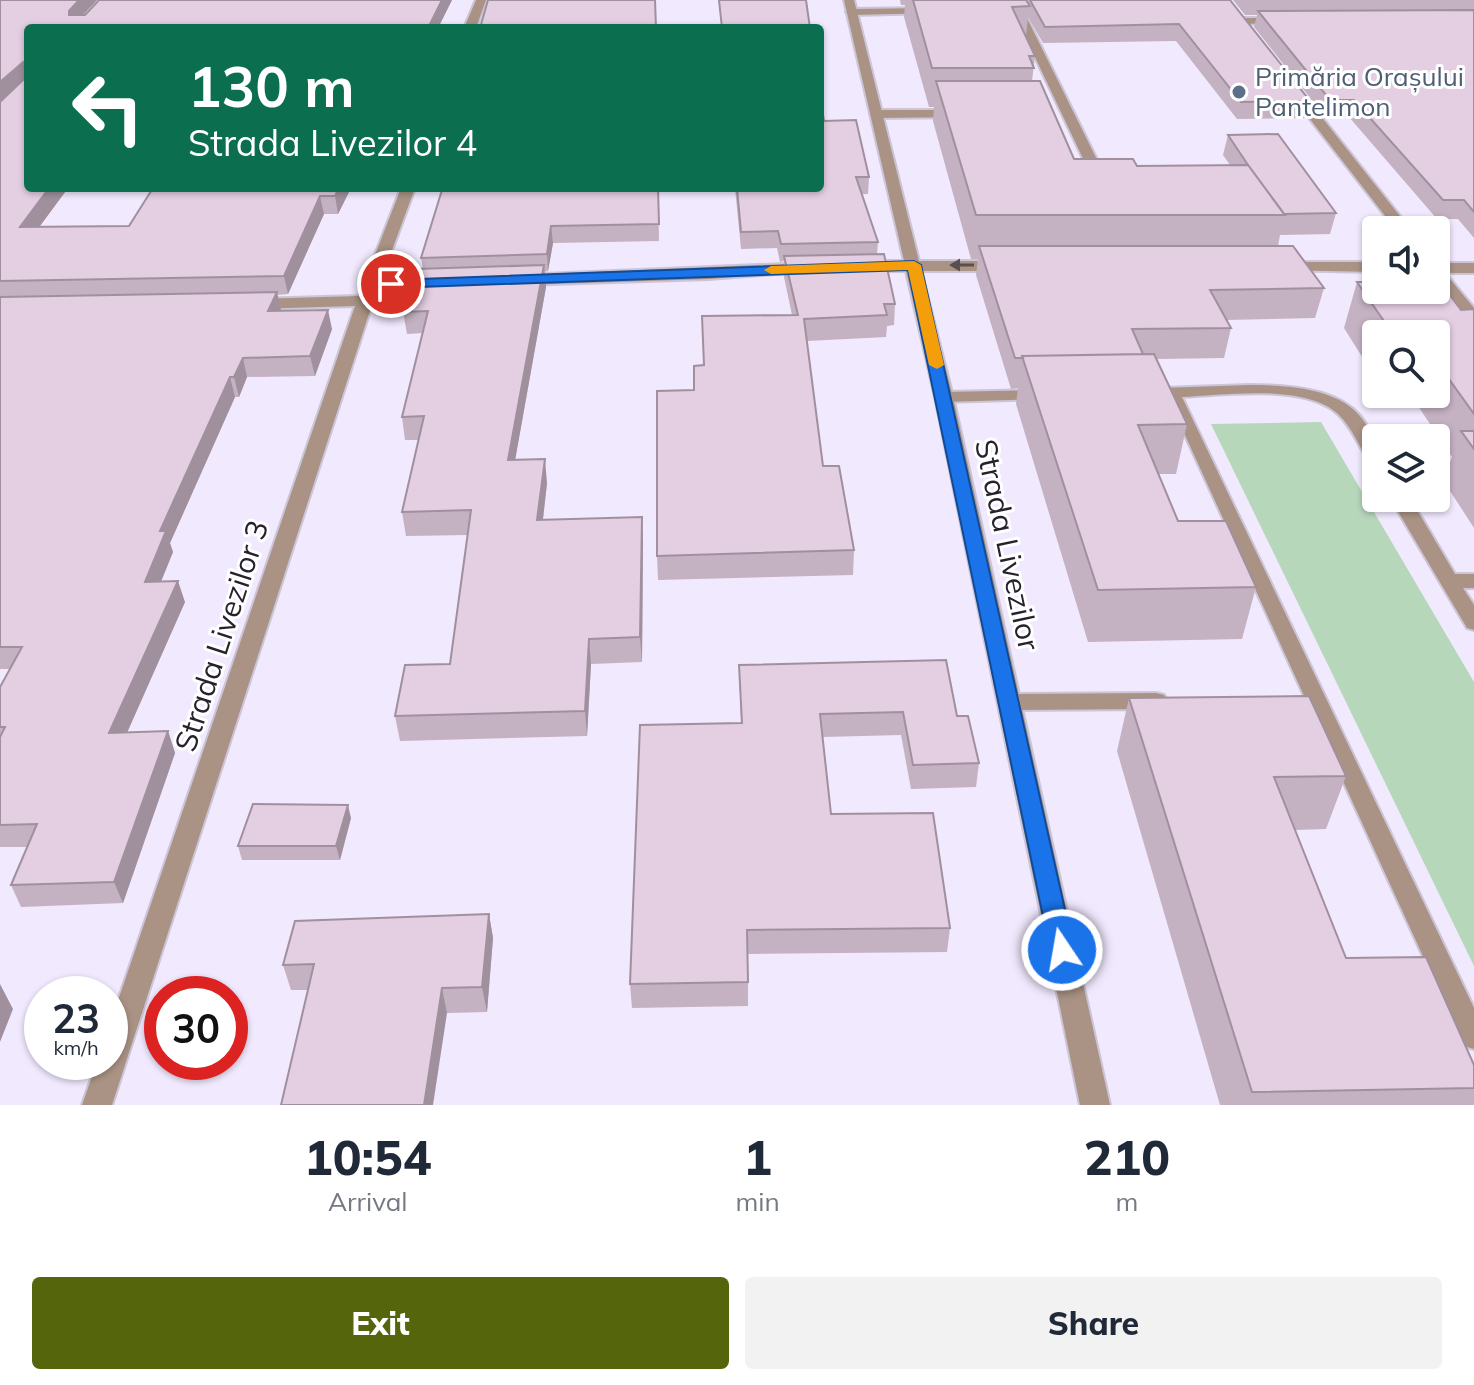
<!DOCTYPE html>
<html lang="en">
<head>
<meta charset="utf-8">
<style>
	:root { --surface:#fff; --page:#f2f2f3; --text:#1f2937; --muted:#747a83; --accent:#54650c }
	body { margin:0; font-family:Mulish,sans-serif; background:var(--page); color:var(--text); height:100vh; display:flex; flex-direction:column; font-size:30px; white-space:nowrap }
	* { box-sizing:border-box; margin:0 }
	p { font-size:26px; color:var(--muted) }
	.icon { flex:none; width:44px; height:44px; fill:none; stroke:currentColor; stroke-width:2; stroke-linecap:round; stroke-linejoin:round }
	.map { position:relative; height:1105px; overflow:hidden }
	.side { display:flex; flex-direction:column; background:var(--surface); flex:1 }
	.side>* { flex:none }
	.banner { position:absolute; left:24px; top:24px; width:800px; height:168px; border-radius:8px; box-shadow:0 2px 6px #0004; background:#0b6e4f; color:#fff; overflow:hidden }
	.tools { position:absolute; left:1362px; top:216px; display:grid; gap:16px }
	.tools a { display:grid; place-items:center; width:88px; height:88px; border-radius:8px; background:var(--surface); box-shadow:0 2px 6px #0004; font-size:40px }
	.speed { position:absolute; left:24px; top:976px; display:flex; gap:16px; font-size:40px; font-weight:700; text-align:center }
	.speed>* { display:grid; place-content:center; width:104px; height:104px; border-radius:50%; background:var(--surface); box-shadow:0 2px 6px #0004; line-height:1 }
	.speed small { font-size:20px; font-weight:400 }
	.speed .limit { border:12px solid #d22; background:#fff; color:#111 }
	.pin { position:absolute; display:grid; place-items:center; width:68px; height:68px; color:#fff; margin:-34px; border:4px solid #fff; border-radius:50%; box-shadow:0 2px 8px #0007 }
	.me { position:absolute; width:88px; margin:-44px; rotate:348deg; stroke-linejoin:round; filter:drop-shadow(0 0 6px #0008) }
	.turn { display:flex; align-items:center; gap:28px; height:168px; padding:0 32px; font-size:36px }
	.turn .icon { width:104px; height:104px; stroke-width:2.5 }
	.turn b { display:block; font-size:56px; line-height:68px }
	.eta { display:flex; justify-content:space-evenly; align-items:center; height:136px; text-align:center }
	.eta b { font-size:48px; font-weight:800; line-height:56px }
	.button { display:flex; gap:16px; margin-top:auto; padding:16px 32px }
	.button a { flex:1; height:92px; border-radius:8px; background:var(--accent); color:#fff; font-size:32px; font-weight:800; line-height:92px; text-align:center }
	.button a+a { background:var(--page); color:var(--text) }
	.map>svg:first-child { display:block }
	.green { fill:#b7d7bb }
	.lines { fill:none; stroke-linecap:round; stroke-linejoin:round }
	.service-casing { stroke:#ccc5d8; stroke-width:4 }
	.minor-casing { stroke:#ccc5d8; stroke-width:4 }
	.tertiary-casing { stroke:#ccc5d8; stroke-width:4 }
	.service { fill:#aa9385; fill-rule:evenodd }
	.minor { fill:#aa9385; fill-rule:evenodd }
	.tertiary { fill:#aa9385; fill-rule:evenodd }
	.wall { fill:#c4b1c2 }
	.shaded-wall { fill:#a0909e }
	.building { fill:#e4cee2; stroke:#a0909e; stroke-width:2 }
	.oneway { fill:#5a4f4f }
	.route { fill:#1a73e8; stroke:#114b97; stroke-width:2 }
	.slow { fill:#f59e0b }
	.service-dot { fill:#5c6f8a; stroke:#fff; stroke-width:3 }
	.labels { text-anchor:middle; stroke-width:6; stroke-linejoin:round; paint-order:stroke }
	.far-service-label { font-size:26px; fill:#4e5e75; stroke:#fff; text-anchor:start }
	.street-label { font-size:30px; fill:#25222b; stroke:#fff }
</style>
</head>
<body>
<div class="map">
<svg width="1474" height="1105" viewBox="0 0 1474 1105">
	<rect width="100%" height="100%" fill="#f1e9fe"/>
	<path class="green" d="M1321 422 1474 682V966L1211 424Z"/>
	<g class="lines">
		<g class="service-casing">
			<path id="service" d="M1008 0H1018L1109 184 1107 187 1095 184Z
				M930 8 936 11 934 13 852 15 846 12 852 9Z
				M960 110 965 111V117L876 118 870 114 876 110Z
				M1249 385C1305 385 1376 391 1376 464L1369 462C1359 446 1352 428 1339 415 1307 383 1224 395 1182 397L1474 1008V1049L1464 1046 1168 398 1156 397 1153 393 1162 388Z
				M1042 390 1051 395 1048 399 944 402 935 397 944 392Z
				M1390 498H1410L1455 574H1474V588H1463L1474 605V630L1467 628Z
				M1156 693 1164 695 1167 701 1164 707 1156 709 1010 710 1002 708 999 702 1002 696 1010 694Z"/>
		</g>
		<g class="minor-casing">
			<path id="minor" d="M476 0H486L476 28H464Z
				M844 0H854L919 261H1004L1012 266 1004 271H921L953 397 1110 1105H1080L935 397 906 271H860L852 266 860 261H904Z
				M1283 18 1287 19V23L1239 24 1233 21 1239 18Z
				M401 188H415L381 280 436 277 444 282 436 287 377 289 112 1105H82L97 1062H110V1024L355 306 253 309 245 304 253 299 359 296Z
				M1284 262H1376V272L1279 270V264Z
				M808 263 813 265V271L709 279 520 285 512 280 520 275Z
				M1436 263H1474V273H1436Z"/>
		</g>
		<g class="tertiary-casing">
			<path id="tertiary" d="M1289 86H1297L1411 230H1396L1289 92Z
				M1436 266 1441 268 1474 308V324L1468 322 1436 281Z"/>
		</g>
		<use href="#service" class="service"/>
		<use href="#minor" class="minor"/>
		<use href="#tertiary" class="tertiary"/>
	</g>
	<path class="wall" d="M0 0H97L83 15H85L99 0H452L438 28H28V188H68L39 227 129 226 153 188H351L338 214H324L288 294 277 295 281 311 332 329 315 376 247 377 239 397H235L170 543 173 552 161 582 185 602 127 733 168 731 175 753 123 903 21 907 11 885 28 847H0V687L10 669H0Z
		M900 0H1230L1310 101 1306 118 1237 119 1176 41 1043 43 1028 17 1026 36 1035 56 1032 81 1074 159 1137 166 1230 165 1223 155 1228 135 1336 213 1330 234 1280 235 1278 246 1324 288 1315 318 1226 320 1231 328 1224 358 1157 359 1187 424 1176 474H1158L1178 521 1256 587 1242 639 1088 642 1016 404 1018 388 1011 389 976 275 978 259H971L933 121 934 107H929L904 17 905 5H901Z
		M1233 0H1474V238L1458 219H1437L1349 117 1326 118 1254 27 1257 15H1245Z
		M824 121 869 177 868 194H862L878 242 877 254 895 304 894 325 887 326 886 337 807 341 823 466 854 550 853 575 658 580 657 556 694 390 704 365 702 316 792 315 784 277V261L780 262 777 248 741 249 735 188H820Z
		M658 188 659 241 553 243 548 271 544 272 546 287 515 460 547 483 543 520 642 517 643 541 642 662 591 664 587 736 400 741 395 716 450 664 468 535 406 536 402 512 419 440H405L402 417 423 333 407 334 403 312 423 269 421 258 465 190Z
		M1357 282 1461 310 1474 309V528L1443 480 1452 457 1410 394H1436V334H1376V371H1371L1344 328Z
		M739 665 957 716 979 763 976 787 911 789 901 735 822 737 831 814 950 928 947 952 748 954V1006L632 1008 630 984 741 723Z
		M1129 698 1346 776 1326 829 1295 830 1346 958 1474 1065V1105H1220L1117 751Z
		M351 818 340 860H242L238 846Z
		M489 914 493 938 487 1012 447 1013 308 990H291L283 965Z"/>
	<path class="shaded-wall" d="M79 0H97L73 26 69 15V11Z
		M442 0H452L438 28H428Z
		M23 62 28 78 0 103V82Z
		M49 188H68L26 245 20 227Z
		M339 188H351L338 214 335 196Z
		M320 196 324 214 288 294 284 276Z
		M551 226 553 243 548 271 547 254Z
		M544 265 546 287 511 483 508 460Z
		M277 292 281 310 268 311Z
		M328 310 332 329 315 376 310 356Z
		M243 358 247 377 239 397 234 377Z
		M230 377 235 397 170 543 173 552 152 603 145 582 160 531Z
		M545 459 547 483 540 544 537 520Z
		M642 517 643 541 642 662 640 637Z
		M178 581 185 602 117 755 109 733Z
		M589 639 591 664 587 736 585 711Z
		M168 731 175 753 123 903 114 882Z
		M348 805 351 818 340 860 336 846Z
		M489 914 493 938 487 1012 482 987Z
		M0 984 13 1009 0 1042Z
		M442 988 447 1013 433 1105H424Z"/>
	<path class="building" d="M0 0H79L69 11V15H85L99 0H442L428 28H28V188H49L20 227 129 226 153 188H339L335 196H320L284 276 0 281V102L25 78 26 65 23 62 0 82Z
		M488 0H655L656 28H480Z
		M719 0H806L810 28H722Z
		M913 0H1026L1030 6 1012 7 1035 56H1029L1034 68H932Z
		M1030 0H1230L1310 101 1241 102 1179 24 1045 27Z
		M1474 10V212L1464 200H1443L1354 100H1330L1258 11Z
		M936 81H1040L1074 159H1133L1137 166 1248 165 1285 215H976Z
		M820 96 824 121 856 120 869 177H856L878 242 781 244 778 231 741 232 737 188H820Z
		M1278 134 1336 213 1284 214 1248 165 1228 135Z
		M466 188H658L659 224 551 226 547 254 421 258 442 190H465Z
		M979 246H1293L1324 288 1210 290 1231 328 1132 329 1143 354 1022 356 1023 358H1015Z
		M884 254 895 304H884L887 315 804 319 823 466H839L854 550 657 556V391L694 390V366L704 365 702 316 798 315 784 256Z
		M544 265 508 460 545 459 537 520 642 517 640 637 589 639 585 711 395 716 405 665 450 664 471 510 402 512 424 416 402 417 428 311 403 312 416 269Z
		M1436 281H1439L1461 310 1474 309V414L1436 361V334H1417L1410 324H1386L1357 282H1376V290H1436Z
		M277 292 268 311 328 310 310 356 243 358 234 377H230L160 531H166L145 582 178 581 109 733 168 731 114 882 11 885 37 824 0 825V737L5 727H0V687L22 647H0V297Z
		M1154 354 1187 424 1138 425 1178 521H1226L1256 587 1098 590 1022 356Z
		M1461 431H1474V449Z
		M946 660 957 716H968L979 763 913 765 903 712 820 714 831 814 933 813 950 928 747 930 748 982 630 984 640 725 742 723 739 665Z
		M1309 696 1346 776 1274 777 1346 958 1426 957 1474 1065V1088L1252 1092 1129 698Z
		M253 804 348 805 336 846H238Z
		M489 914 482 987 442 988 424 1105H281L314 964 283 965 295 921Z"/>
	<defs><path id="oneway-solid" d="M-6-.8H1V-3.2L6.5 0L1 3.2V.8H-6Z" transform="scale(2)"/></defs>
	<use class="oneway" href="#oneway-solid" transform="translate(962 265) rotate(-180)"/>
	<path class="route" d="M914 261 921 265 1074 950 1071 957 1062 960 1054 957 1050 950 908 270 391 288 384 284 391 280Z"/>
	<path class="slow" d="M914 261 921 265 944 365 937 369 929 365 908 270 771 274 764 270 771 266Z"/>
	<circle class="service-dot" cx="1239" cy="92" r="8"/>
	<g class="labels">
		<g class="far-service-label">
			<text x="1255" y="86">Primăria Orașului<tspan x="1255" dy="30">Pantelimon</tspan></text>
		</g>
		<g class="street-label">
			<text transform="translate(1007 545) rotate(78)" y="10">Strada Livezilor</text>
			<text transform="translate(222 636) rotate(-72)" y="10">Strada Livezilor 3</text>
		</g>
	</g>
</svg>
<div class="tools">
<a><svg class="icon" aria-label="sound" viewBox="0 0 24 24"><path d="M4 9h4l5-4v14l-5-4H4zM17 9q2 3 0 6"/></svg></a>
<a><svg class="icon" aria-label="search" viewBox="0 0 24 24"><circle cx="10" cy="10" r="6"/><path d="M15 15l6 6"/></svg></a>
<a><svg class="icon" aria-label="layers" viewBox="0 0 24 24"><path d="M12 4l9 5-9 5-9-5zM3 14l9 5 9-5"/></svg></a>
</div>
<div class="speed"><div>23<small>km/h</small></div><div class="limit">30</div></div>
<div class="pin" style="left:391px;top:284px;background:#d93025"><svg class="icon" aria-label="arrive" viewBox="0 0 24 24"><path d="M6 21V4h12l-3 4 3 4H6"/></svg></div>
<svg class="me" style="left:1062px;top:950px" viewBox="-20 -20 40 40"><circle r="17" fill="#1a73e8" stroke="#fff" stroke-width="3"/><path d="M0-11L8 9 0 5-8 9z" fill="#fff"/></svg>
<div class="banner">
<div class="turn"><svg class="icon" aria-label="left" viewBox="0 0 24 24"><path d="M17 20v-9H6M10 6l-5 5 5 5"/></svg><div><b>130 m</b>Strada Livezilor 4</div></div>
</div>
</div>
<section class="side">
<div class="eta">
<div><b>10:54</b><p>Arrival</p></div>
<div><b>1</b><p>min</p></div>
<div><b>210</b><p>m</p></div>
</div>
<div class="button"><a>Exit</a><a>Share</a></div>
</section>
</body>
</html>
